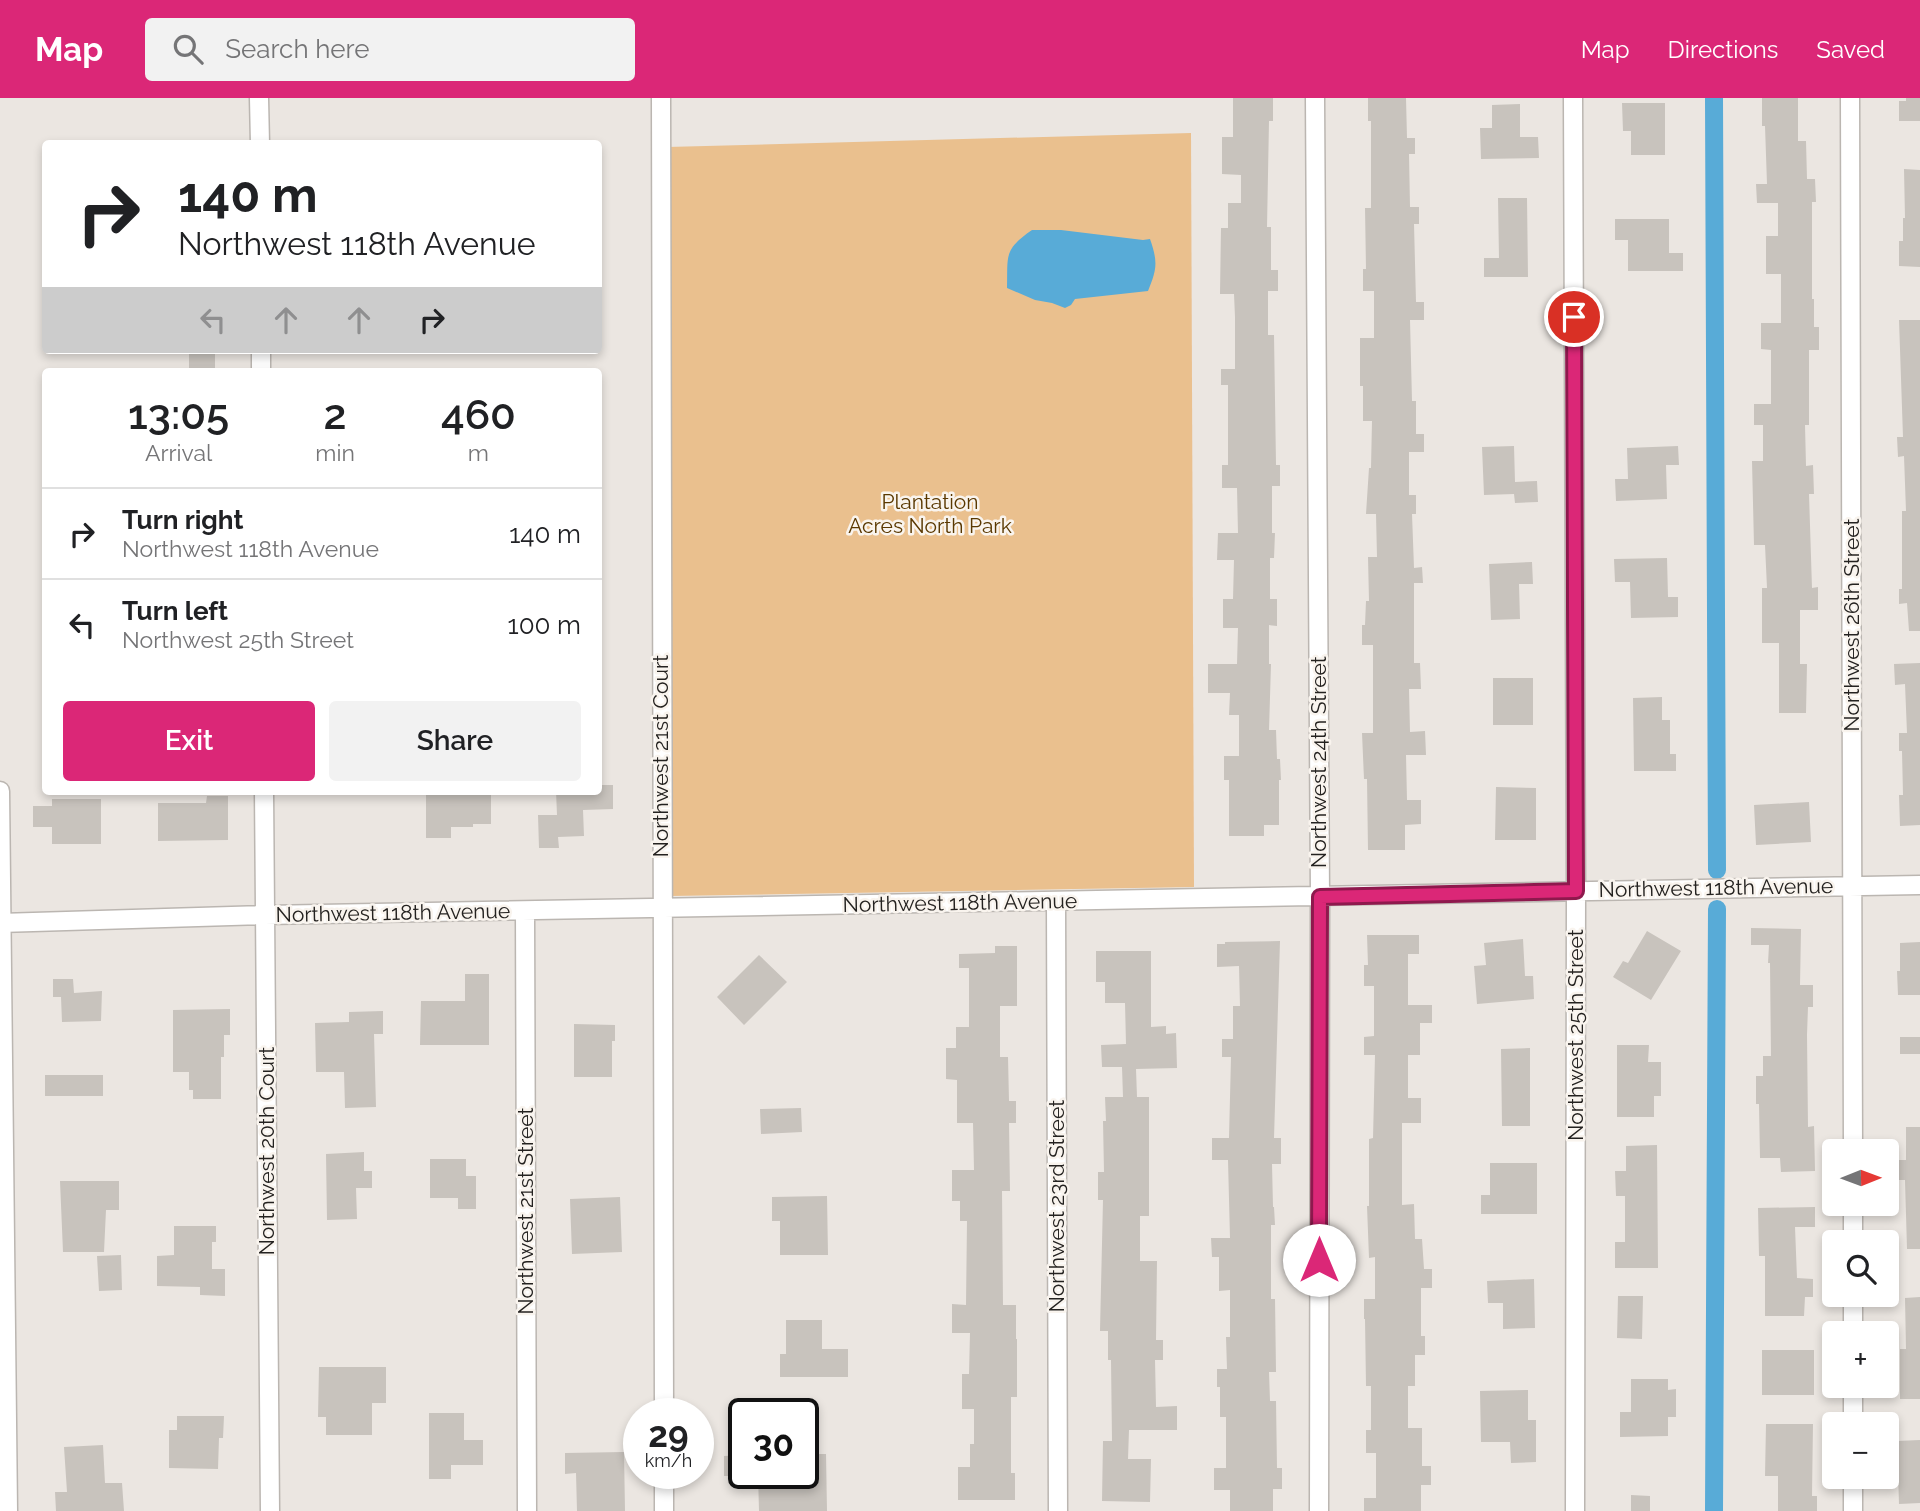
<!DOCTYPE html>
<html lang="en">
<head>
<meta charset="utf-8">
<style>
	:root { --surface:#fff; --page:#f2f2f2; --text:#202124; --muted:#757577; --line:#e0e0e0; --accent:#db2777 }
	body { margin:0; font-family:Raleway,sans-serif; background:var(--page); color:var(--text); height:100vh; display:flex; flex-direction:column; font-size:26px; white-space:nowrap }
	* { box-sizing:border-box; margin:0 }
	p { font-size:23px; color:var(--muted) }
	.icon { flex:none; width:38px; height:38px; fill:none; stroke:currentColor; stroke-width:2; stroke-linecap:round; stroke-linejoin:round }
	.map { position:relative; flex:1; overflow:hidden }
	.panel { position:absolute; left:42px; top:270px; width:560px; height:427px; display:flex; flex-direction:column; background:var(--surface); border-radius:7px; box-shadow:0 4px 10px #0003 }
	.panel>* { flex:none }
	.banner { position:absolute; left:42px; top:42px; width:560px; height:214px; border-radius:7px; box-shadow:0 4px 10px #0003; background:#fff; color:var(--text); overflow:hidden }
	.needle { width:46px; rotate:89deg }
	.controls { position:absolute; left:1822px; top:1041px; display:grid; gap:14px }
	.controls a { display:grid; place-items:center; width:77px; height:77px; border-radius:7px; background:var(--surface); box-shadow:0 4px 10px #0003; font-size:35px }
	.speed { position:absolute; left:623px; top:1300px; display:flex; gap:14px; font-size:35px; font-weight:700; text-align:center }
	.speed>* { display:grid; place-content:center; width:91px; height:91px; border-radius:50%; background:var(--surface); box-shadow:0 4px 10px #0003; line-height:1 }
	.speed small { font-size:18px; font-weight:400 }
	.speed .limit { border:4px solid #111; border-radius:10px; background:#fff; color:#111 }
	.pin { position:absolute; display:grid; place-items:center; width:60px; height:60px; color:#fff; margin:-30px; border:4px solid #fff; border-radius:50%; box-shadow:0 2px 7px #0007 }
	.me { position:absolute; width:77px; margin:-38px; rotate:0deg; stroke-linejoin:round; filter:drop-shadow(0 0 5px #0008) }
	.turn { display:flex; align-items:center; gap:24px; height:147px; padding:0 21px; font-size:32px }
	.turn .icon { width:91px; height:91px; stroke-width:2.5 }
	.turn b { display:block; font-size:49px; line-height:60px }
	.lanes { display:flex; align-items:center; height:66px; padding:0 21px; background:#0003; justify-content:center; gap:35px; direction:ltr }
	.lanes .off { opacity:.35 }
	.eta { display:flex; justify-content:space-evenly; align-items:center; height:119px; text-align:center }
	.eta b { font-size:42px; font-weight:600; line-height:49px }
	.button { display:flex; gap:14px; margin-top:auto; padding:14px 21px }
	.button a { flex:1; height:80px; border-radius:7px; background:var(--accent); color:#fff; font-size:28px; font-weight:600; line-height:80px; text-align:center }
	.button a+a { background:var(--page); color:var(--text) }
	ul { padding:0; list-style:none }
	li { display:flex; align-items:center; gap:21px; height:91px; padding:0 21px; border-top:2px solid var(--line) }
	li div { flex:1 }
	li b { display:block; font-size:26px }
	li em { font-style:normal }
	header { display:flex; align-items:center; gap:42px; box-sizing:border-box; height:98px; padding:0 35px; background:var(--accent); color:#fff }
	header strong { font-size:33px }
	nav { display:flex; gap:38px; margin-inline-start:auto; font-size:24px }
	.search { width:490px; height:63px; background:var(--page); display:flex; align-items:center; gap:18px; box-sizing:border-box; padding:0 24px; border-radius:7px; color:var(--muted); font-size:26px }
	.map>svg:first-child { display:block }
	.green { fill:#eac08e }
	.water { fill:#58abd7 }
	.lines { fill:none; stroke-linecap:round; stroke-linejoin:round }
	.canal { stroke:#58abd7; stroke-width:18 }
	.building { fill:#c8c3bd }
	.street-casing { stroke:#bbb6b1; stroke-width:21 }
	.street { stroke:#fff; stroke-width:18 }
	.route-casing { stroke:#8e194d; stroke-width:18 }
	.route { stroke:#db2777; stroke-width:12 }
	.labels { text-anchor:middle; stroke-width:5; stroke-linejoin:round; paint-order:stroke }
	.park-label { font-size:21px; fill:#5a3801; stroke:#f9f4ee }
	.street-label { font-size:21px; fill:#242220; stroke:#f9f4ee }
</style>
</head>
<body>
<header>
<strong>Map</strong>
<div class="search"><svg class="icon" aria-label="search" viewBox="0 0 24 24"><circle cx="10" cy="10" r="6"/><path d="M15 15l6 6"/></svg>Search here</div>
<nav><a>Map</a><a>Directions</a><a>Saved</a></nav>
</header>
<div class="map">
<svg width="1920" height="1413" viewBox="0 0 1920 1413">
	<rect width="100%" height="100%" fill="#ebe6e1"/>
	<path class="green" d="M1191 35 1194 789 670 798 667 49Z"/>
	<path class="water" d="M1032 132H1061L1143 142 1150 141C1158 164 1157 171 1148 193L1075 201 1071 207 1065 210 1052 205 1035 202 1007 190C1008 158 1003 152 1032 132Z"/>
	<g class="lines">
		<path class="canal" d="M1714 0 1717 772
			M1714 1413 1717 811"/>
	</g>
	<path class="building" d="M1233 0H1273V23H1269L1267 129H1271V172H1278V193H1268V237H1274L1276 367H1280V388H1272V435H1275L1274 460H1270V501H1277V528L1269 527V566H1271L1269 632H1276L1277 661H1280L1281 682H1279V727H1264V738H1229V682H1224V658H1239V617H1229L1230 595H1208V566H1237L1238 530H1223V501H1233L1234 462H1217L1218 435H1238L1237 390H1222V367H1228V287H1221V271H1235V219L1234 196H1220L1221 130H1228V105H1241V77L1222 76V39H1233Z
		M1368 0H1406L1407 40H1415V56H1409L1410 109H1419V126H1414L1416 204H1424V222H1410L1412 303H1416V336H1424V354H1409V397H1416V416H1412L1414 470 1422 469 1423 485H1414V565H1420L1421 591H1409L1410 634 1425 633 1426 657H1406L1407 702H1421V726L1405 727V752H1368L1367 681H1364L1362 635H1373V547H1362V527H1365L1366 503H1369L1368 459H1377L1376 416H1366L1369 370H1371L1372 323H1363V288H1360V240H1374V193H1363V171H1366L1365 110H1371V23H1368Z
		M1762 0H1798V43H1806L1807 81H1815L1816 104H1812V201H1814V229H1819V252H1809V327H1805L1806 368 1813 367 1814 396H1809L1812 490 1818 489V512H1800V566H1807L1806 615H1779V545H1762V490H1767L1765 447H1754L1752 363H1763V327H1754V306H1771V252L1761 251V225H1781V176H1766V138H1778V105H1757L1756 86H1767L1765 28H1762Z
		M1906 0H1920V23H1899V3H1906Z
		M1622 5H1665V57H1631V33H1623Z
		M1520 6V39H1538L1539 60 1481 61 1480 30H1492V7Z
		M1904 71 1920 72V169L1899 168V143H1903V120H1905Z
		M1498 100H1527L1528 179H1484V160H1499Z
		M1615 121H1669V155H1683V173H1628V142H1615Z
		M1899 222H1920V533H1909L1907 505 1899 506V491H1902V413H1906L1904 358 1898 359 1897 339H1903Z
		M189 252H215V273H189Z
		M1514 348 1515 384 1537 383 1538 404 1515 405 1514 396 1484 397 1482 349Z
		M1678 348 1679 367H1666L1667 401 1616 403 1615 381H1628L1627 350Z
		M1667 460 1668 499H1678V519L1631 520 1630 484H1615L1614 461Z
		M1532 464 1533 486H1519L1520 521 1491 522 1489 466Z
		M1920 565V727L1900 728 1899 697H1903L1902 653H1899V635H1907L1905 586 1895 587 1894 566Z
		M1493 580H1533V627H1493Z
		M1662 599V622H1670V656H1676V673H1634L1633 600Z
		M598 687H613V711L583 712 584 738 558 739 559 750H539L538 717H557L556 693H598Z
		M1496 689 1536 690V742H1495Z
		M426 693H491V726H473V729H451V740H426Z
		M207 698H228V742L158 743V705H206Z
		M52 701H101V746H52V729H33V708H52Z
		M1809 704 1811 744 1756 747 1754 707Z
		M1751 830 1801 831 1800 887H1813V909H1808L1807 937 1808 1029 1814 1028 1815 1073 1781 1074 1780 1060H1760L1759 1006H1756V978H1763V958H1771L1770 865H1768L1769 847H1751Z
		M1647 833 1681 853 1651 902 1613 879 1623 863 1628 865Z
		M1367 837H1419V856H1408V907H1432V925H1420V957H1408V1000H1421V1025H1402V1107L1414 1106 1415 1141H1422L1424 1171H1432V1190H1421V1238H1425V1257H1415V1288H1408V1330H1422V1368H1431V1387H1421V1413H1364V1400H1376V1355H1366V1332H1371V1288H1366L1365 1221H1364V1201H1375V1159L1369 1160 1367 1108H1369V1041L1373 1040 1375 957H1364V939L1374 938V888H1364V867H1368Z
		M1523 841 1525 878H1533L1534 901 1477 906 1474 868 1486 867 1484 845Z
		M1280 843 1274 1040H1281V1066H1272L1273 1109H1274L1275 1127H1271V1201H1275L1276 1274H1269L1270 1303H1276L1277 1370H1282V1391H1273V1413H1230V1392H1214V1370H1226V1319H1220V1289H1217V1271H1227L1226 1239H1230V1192L1219 1193V1159H1212L1211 1140H1230L1228 1062H1212V1040H1229L1231 959H1222V941H1233V908H1240L1239 868 1217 869V846H1225V844Z
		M1920 844V897H1898L1897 873H1900V845Z
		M995 848H1017V908H1000V959H1008L1009 1003H1016V1025H1009L1010 1093H1002L1003 1207H1016V1241H1017V1299H1011V1375H1015V1402H958V1369H970V1346H974V1311H962V1276H969L970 1235H952V1206L966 1207 967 1123H960V1103H952V1072H974L973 1025H957V982L946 981V950H956V929H969V870H959V856L995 855Z
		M1096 853H1151V929L1166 928V936L1176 935 1177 970 1136 971 1137 999H1149V1118H1140V1163H1157L1156 1242H1163V1262H1155L1156 1309 1177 1308V1332H1129L1128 1361H1151L1150 1404 1102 1403 1103 1343H1112L1111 1262H1108V1233H1100L1103 1102H1098V1074H1104L1103 1023H1106L1105 999H1123L1122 969H1102L1101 947 1126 946 1125 905H1105V884H1096Z
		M759 857 787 884 744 927 717 899Z
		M465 876H489V947H420L421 903H465Z
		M53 881H73L74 895 102 893 101 923 62 924 61 899H53Z
		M230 911V937H224V959H221V1001H193V992H189V974H173V912Z
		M383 913V936H374L376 1009 345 1010 344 974H316L315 925 349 924V914Z
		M574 926 615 927V943H612V979H574Z
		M1900 939H1920V956H1900Z
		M1617 947H1649L1648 964H1661V998H1654V1019H1617Z
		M1530 950V1028H1502L1501 951Z
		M45 977H103V998H45Z
		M801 1010 802 1034 761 1036 760 1011Z
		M1906 1029H1920V1151H1907L1905 1082H1897V1062H1906Z
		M1657 1047 1658 1170H1615V1144H1625V1098H1616L1615 1073H1626V1048Z
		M364 1054V1073H372V1090H356L357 1121 327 1122 326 1056Z
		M430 1061H466V1078H476V1111H458V1100H430Z
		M1490 1065H1537V1116H1481V1097H1490Z
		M60 1083H119V1112H106L104 1154H63Z
		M827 1098 828 1157H780V1123H772V1099Z
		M620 1099 622 1154 572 1156 570 1101Z
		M1815 1109V1129H1795L1797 1180 1813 1181V1199H1805L1804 1218H1765V1158H1759L1758 1110Z
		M174 1128H216V1144H212V1171H225V1198L200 1197V1189L157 1188V1158L174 1157Z
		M121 1157 122 1192 99 1193 97 1158Z
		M1534 1181 1535 1230 1503 1231V1205H1488L1487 1183Z
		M1618 1198H1643L1642 1241 1617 1240Z
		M1920 1199V1301H1900V1251H1906L1905 1200Z
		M786 1222H822V1251H848V1279H780V1256H786Z
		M1762 1252H1814V1297H1762Z
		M319 1269H386V1305H372V1337H326V1319H318Z
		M1631 1281H1668V1292L1676 1291V1319H1668V1338L1620 1339V1314H1631Z
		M1528 1292V1322H1536V1364L1511 1365 1510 1344H1481L1480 1293Z
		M429 1315H464V1342H483V1367H451V1381H429Z
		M177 1318H224L223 1340H219L218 1371 169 1370V1332H177Z
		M1766 1326H1813L1812 1398H1817V1413H1778V1378H1765Z
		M1920 1342V1405L1899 1406 1897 1343Z
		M103 1347 105 1385H122L124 1413H56L55 1394H67L64 1349Z
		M624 1354 625 1413H577L576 1375 565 1376V1355Z
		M803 1356H826L827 1413H759L758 1376H803Z
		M744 1357V1378H724V1358Z
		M1631 1397 1650 1398V1413H1631Z"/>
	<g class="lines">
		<g class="street-casing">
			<path id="street" d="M259 0 260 46
				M661 0 664 1316
				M1315 0 1320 799 1319 1413
				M1573 0 1576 793 1575 1413
				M1850 0 1853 1054
				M261 252V273
				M0 693 8 1413
				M264 693 270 1413
				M1056 804 1058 1413
				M525 813 527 1413
				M0 825 265 817 1920 787
				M1853 1144V1106
				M1853 1236V1197
				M1853 1326V1288
				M664 1376V1413
				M1853 1413V1379"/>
		</g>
		<use href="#street" class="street"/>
	</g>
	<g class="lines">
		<g class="route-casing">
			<path id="route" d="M1319 1162 1320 799 1576 793 1574 219"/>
		</g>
		<use href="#route" class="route"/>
	</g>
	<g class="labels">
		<g class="park-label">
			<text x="930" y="411">Plantation<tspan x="930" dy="24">Acres North Park</tspan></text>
		</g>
		<g class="street-label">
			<text transform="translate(1852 527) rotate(-90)" y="7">Northwest 26th Street</text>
			<text transform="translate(661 658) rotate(-90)" y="7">Northwest 21st Court</text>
			<text transform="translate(1319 664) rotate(-90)" y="7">Northwest 24th Street</text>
			<text transform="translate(1716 790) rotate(-1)" y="7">Northwest 118th Avenue</text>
			<text transform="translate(960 805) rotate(-1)" y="7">Northwest 118th Avenue</text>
			<text transform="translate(393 815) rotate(-1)" y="7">Northwest 118th Avenue</text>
			<text transform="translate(1576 937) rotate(-90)" y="7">Northwest 25th Street</text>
			<text transform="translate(267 1053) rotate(-90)" y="7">Northwest 20th Court</text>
			<text transform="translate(1057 1108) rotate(-90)" y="7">Northwest 23rd Street</text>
			<text transform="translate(526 1113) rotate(-90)" y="7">Northwest 21st Street</text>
		</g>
	</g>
</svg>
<div class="controls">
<a><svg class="needle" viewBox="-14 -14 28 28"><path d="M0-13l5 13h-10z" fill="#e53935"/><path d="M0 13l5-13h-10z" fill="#757577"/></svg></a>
<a><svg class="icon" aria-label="search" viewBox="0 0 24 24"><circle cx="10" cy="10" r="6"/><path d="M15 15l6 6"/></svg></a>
<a>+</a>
<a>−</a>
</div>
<div class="speed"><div>29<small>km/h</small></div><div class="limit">30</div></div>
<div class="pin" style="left:1574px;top:219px;background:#d93025"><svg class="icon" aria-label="arrive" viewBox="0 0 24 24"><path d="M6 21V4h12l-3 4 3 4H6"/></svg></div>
<svg class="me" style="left:1319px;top:1162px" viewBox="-20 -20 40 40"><circle r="19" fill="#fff"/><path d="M0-13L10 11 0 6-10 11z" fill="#db2777"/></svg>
<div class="banner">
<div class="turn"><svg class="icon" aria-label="right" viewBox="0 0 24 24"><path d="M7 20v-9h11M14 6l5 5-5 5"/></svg><div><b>140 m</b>Northwest 118th Avenue</div></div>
<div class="lanes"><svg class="icon off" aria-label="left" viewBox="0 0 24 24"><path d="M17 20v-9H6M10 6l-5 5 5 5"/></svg><svg class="icon off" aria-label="ahead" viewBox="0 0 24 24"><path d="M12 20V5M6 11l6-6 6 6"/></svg><svg class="icon off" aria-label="ahead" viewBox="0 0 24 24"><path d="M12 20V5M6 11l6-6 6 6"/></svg><svg class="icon" aria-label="right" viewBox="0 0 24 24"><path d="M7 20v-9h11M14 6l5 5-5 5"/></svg></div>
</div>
<section class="panel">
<div class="eta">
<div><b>13:05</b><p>Arrival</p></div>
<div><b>2</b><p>min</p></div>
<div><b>460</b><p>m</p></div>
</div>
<ul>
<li><svg class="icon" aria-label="right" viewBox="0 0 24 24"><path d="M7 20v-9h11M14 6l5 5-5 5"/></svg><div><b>Turn right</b><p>Northwest 118th Avenue</p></div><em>140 m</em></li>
<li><svg class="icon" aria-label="left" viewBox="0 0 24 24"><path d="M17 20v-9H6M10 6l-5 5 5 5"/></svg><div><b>Turn left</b><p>Northwest 25th Street</p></div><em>100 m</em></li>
</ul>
<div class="button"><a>Exit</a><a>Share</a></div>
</section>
</div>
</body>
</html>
